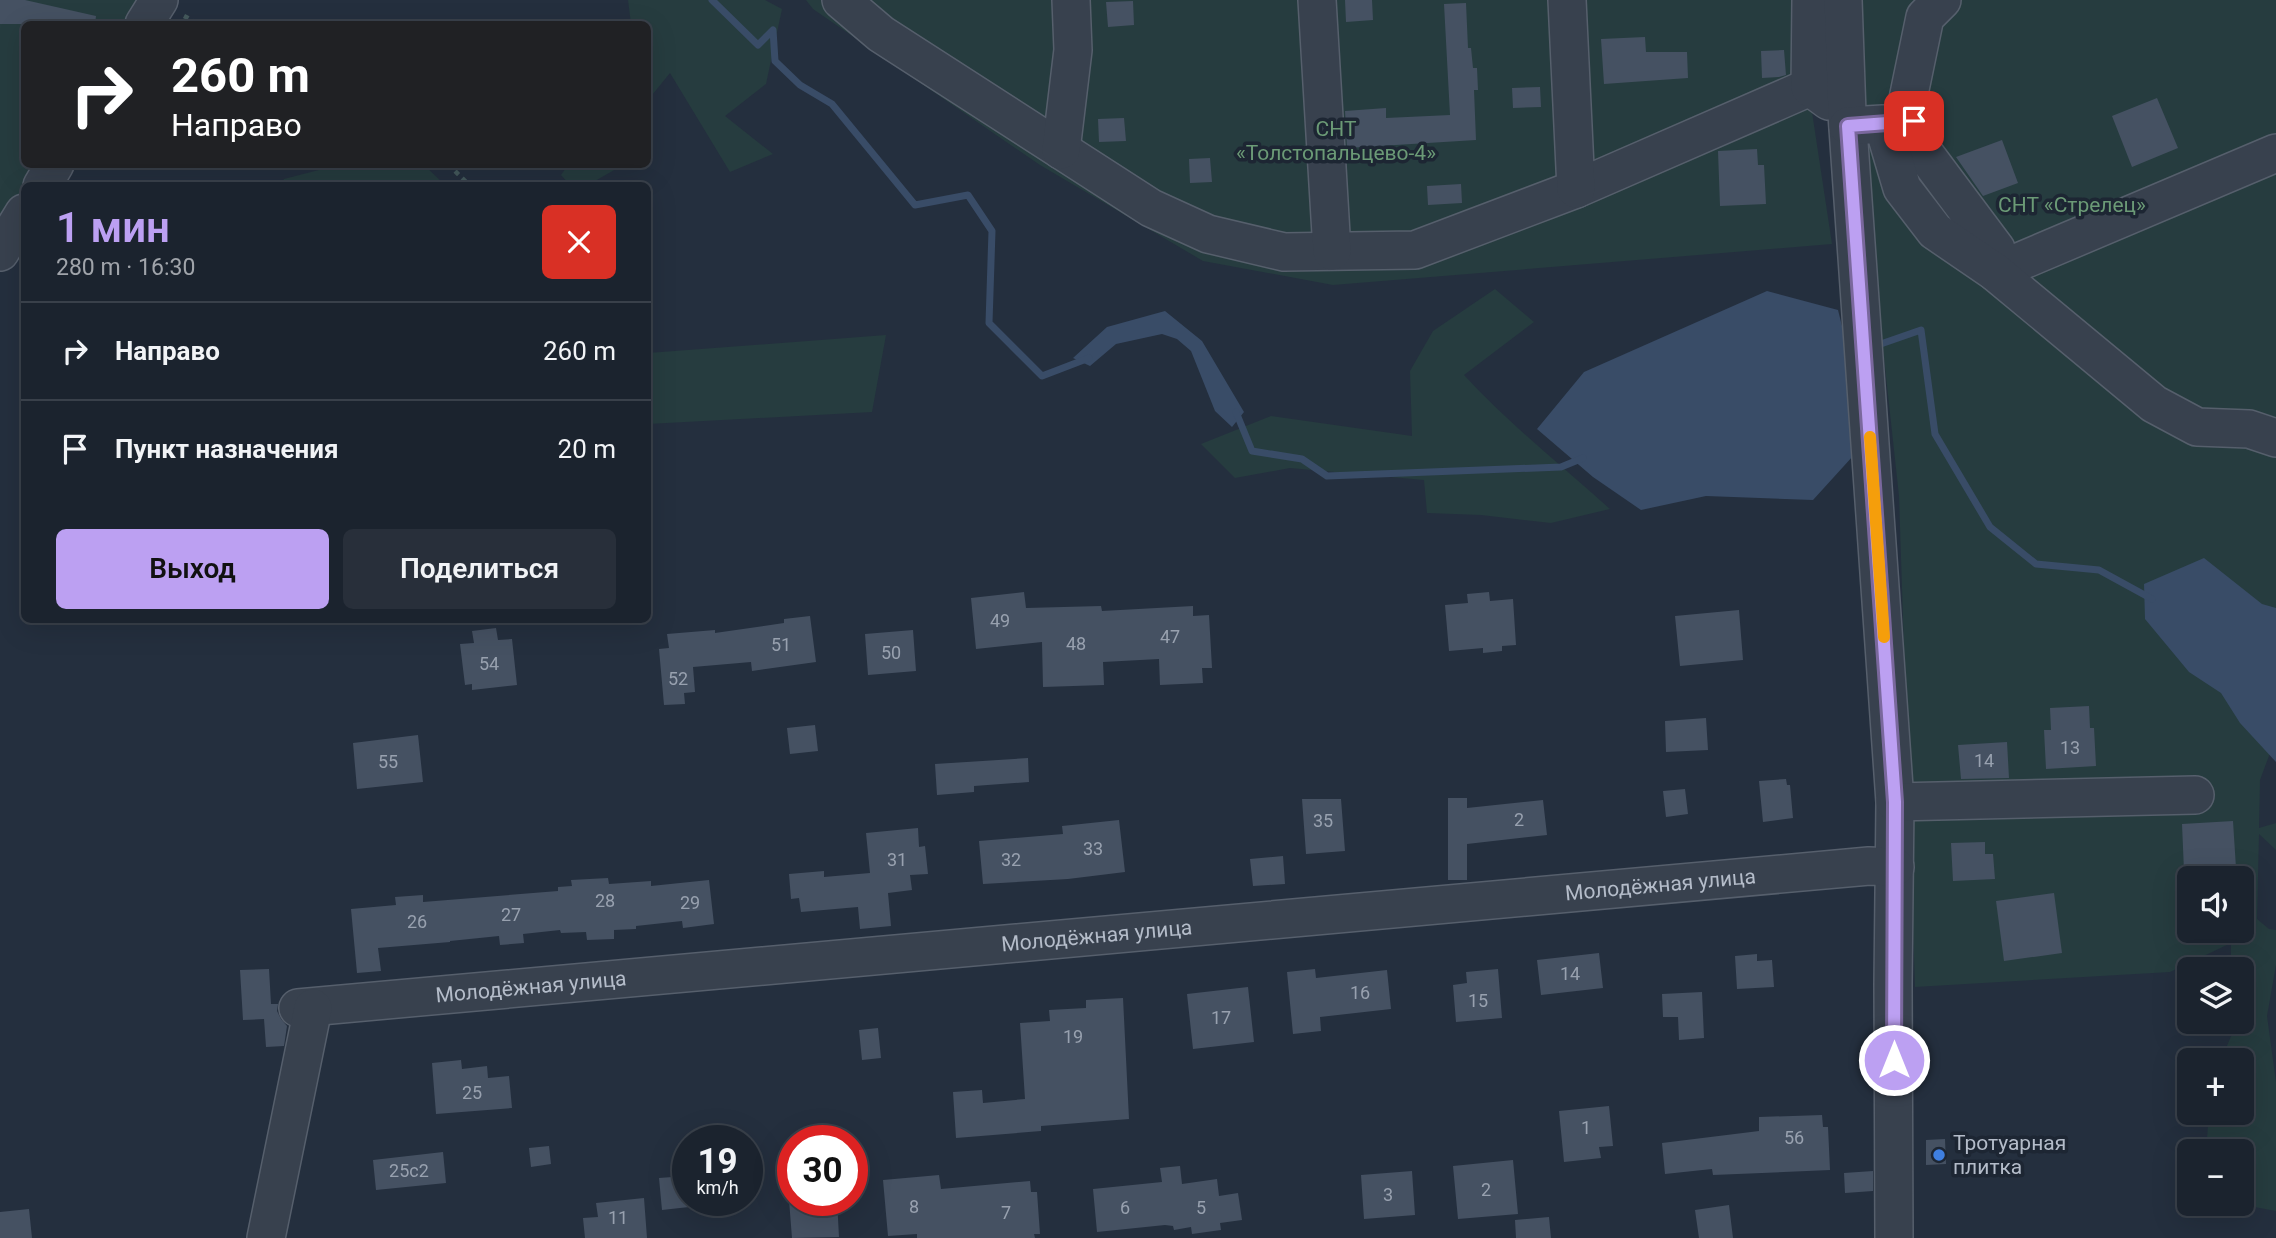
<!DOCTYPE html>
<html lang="ru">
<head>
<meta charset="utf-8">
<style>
	:root { --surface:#1b232e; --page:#282f3a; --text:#f1f3f6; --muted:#a0a4aa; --line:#39404a; --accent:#bca0f2 }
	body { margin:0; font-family:Roboto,sans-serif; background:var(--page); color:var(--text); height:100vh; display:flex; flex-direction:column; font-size:26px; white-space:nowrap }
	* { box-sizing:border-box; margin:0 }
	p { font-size:23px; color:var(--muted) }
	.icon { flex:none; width:38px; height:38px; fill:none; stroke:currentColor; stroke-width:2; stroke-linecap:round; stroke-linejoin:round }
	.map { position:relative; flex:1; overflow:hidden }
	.drawer { position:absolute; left:21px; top:182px; width:630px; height:441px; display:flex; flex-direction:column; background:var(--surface); border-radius:10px; box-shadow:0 7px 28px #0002,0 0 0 2px var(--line) }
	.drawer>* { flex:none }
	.guide { position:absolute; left:21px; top:21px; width:630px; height:147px; border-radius:10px; box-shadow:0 7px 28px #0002,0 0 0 2px var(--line); background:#202124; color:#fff; overflow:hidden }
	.buttons { position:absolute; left:2177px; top:866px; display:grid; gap:14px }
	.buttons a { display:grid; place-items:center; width:77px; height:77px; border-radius:10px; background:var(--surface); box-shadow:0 7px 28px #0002,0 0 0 2px var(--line); font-size:35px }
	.speed { position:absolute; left:672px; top:1125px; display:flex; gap:14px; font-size:35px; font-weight:700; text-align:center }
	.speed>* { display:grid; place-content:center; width:91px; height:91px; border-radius:50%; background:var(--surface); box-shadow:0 7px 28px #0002,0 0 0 2px var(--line); line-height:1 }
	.speed small { font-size:18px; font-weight:400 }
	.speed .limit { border:10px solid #d22; background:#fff; color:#111 }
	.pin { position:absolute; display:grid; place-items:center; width:60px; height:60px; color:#fff; margin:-30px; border-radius:14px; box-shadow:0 4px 10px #0006 }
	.me { position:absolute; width:77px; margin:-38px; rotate:0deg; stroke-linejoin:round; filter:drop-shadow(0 0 5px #0008) }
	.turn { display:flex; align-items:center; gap:24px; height:147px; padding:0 35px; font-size:32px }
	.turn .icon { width:91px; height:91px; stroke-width:2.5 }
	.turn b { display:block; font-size:49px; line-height:60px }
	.round { display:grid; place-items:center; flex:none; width:74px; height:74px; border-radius:10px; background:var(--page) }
	.headline { display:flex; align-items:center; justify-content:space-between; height:119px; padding:0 35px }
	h1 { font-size:42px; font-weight:600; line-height:52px; color:var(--accent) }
	.cta { display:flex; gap:14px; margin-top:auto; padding:14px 35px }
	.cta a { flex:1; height:80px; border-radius:10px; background:var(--accent); color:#111; font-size:28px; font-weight:600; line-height:80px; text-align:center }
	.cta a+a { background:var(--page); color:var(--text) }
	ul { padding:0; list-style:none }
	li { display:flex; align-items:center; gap:21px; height:98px; padding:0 35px; border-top:2px solid var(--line) }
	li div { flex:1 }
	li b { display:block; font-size:26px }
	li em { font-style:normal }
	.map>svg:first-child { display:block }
	.green { fill:#263c3f; fill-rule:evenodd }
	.water { fill:#394c67 }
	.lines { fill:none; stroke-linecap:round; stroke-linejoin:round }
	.stream { stroke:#394c67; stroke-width:7 }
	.building { fill:#455162 }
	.minor-casing { stroke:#565f6c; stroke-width:40 }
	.path { stroke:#44595c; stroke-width:4.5; stroke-dasharray:5 5; stroke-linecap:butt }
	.minor { stroke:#38414e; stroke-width:37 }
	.route-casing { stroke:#7a689d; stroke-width:18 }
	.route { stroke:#bca0f2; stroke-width:12 }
	.slow { stroke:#f59e0b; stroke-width:12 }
	.shop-dot { fill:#3f7fe0; stroke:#1d2633; stroke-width:2.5 }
	.labels { text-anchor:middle; stroke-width:7; stroke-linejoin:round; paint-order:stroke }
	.number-label { font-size:18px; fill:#98a1af }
	.park-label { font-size:21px; fill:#6b9a76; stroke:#1d2633 }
	.street-label { font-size:21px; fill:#b4bcc9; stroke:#1d2633 }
	.poi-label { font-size:21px; fill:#b4bcc9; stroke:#1d2633; text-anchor:start }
</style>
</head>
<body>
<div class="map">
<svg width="2276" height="1238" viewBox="0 0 2276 1238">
	<rect width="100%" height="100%" fill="#242f3e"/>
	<path class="green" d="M0 0H176L160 24H24V164L69 165 24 186V232L0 270Z
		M628 0H765L782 9 766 84 725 116 773 154 730 172 670 73 648 100V24H631Z
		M806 0H2276V737L2260 780 2259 828 2276 823V850L2259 834 2257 919 2269 929 2276 930V965L2267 1016 2276 1082V1211L2238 1204H2242V1152L2206 1151 2209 1113H2242V1060H2221L2237 1022H2242V970L2231 969V943L2170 972 1915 987 1899 496 1870 229 1827 81 1812 112 1832 244 1333 285 1203 261 1040 165 813 9ZM2189 878H2242V931H2189Z
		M342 164 424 165 445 185H281L284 179Z
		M568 165V164L623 165 588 185H570L561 175Z
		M1495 289 1534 322 1464 375C1509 424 1561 465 1610 509L1551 523 1481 515 1427 513 1424 480 1290 468 1235 478 1201 444 1271 416 1412 436 1410 371 1433 331Z
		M886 335 872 412 648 424V353Z"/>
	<path class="water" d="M1767 291 1838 310 1845 338 1853 456 1813 500 1706 496 1641 510 1593 477 1537 429 1584 372Z
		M1165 311 1202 341 1244 412 1232 427 1215 411 1191 351 1177 339 1162 334 1116 344 1090 366 1073 358 1107 327Z
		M2204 558 2262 604 2276 608V762L2240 723 2221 693 2189 672 2145 619 2144 584Z"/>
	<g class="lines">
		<path class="stream" d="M712 0 758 45 773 30 775 61 800 85 832 104 915 205 968 195 992 231 989 323 1042 376 1089 358
			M1875 346 1921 330 1935 434 1990 527 2036 564 2099 570 2152 599
			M1236 412 1252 451 1302 459 1327 476 1561 467 1583 458"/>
	</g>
	<path class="building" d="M0 0H25L96 16 95 24H0Z
		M1345 0H1372L1373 20 1346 22Z
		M1133 1 1134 25 1108 27 1106 2Z
		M1466 3 1468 48H1471L1473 68H1477L1478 90H1474L1476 140 1347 148 1345 111 1386 108V118L1450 115 1444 4Z
		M1645 37 1646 52H1687L1688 78 1604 84 1601 39Z
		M1784 50 1786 75 1779 77 1762 78 1761 51Z
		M1540 87 1541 107 1513 108 1512 88Z
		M2157 98 2178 148 2132 167 2112 116Z
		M1124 118 1126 141 1099 142 1098 119Z
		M2002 140 2018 183 1983 196 1956 157Z
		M1757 149 1758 165H1764L1766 204 1720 206 1718 151Z
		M1210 158 1212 182 1190 183 1189 159Z
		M1461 184 1462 203 1428 205 1427 186Z
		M1024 592 1026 608 1101 606 1102 611 1193 606V616L1209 615 1212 668H1202L1203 683 1160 685 1159 659 1103 662 1104 685 1043 687 1042 642 976 649 971 598Z
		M1489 592 1490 601 1513 599 1516 645 1502 646V651L1483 653V648L1449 651 1445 605 1468 603 1467 594Z
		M1739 610 1743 660 1680 666 1675 616Z
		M810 616 816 662 752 671 751 662 693 667 695 692 684 693 685 704 664 705 659 649 669 648 667 634 715 630V633L784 623V619Z
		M496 628 498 640 512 639 517 685 472 690V684L465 685 460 644 474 643 472 631Z
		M913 630 916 671 868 675 865 634Z
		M2089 706 2090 728H2094L2096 766 2046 769 2044 730H2051L2050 708Z
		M1706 718 1708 750 1666 752 1665 721Z
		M815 725 818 751 790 754 787 728Z
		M418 735 423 782 357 789 353 743Z
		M2007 742 2009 778 1961 779 1958 745Z
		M1028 758 1029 782 974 786V792L937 795 935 764Z
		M1786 779 1787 785H1790L1793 818 1763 822 1759 781Z
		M1685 789 1688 814 1666 817 1663 791Z
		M1448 798H1467V808L1543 800 1547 835 1467 844V880H1448Z
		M1302 799H1341L1345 851 1306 854Z
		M1119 820 1125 872 1068 879 983 884 979 841 1063 834 1062 826Z
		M2233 821 2236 868 2184 871 2182 824Z
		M918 828 919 847 925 846 928 874 910 875 912 890 888 893 891 926 860 929 858 907 801 912 799 898 791 899 789 874 824 871V877L870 873 866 833Z
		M1985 842V854H1993L1995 879 1953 881 1951 843Z
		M1283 856 1285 884 1253 886 1250 859Z
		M608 878 609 884 651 881V886L709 880 714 924 683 928 682 921 636 926V929L614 930V939L587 940 586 932 561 933 560 930 523 934 524 943 500 945 499 936 450 941V942L378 948 381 971 357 973 351 909 396 905 395 897 423 895V902L558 891V887L572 886 571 880Z
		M2054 893 2062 953 2004 961 1996 901Z
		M1599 953 1603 988 1541 995 1537 960Z
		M1757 954V961L1772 960 1774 987 1737 989 1735 956Z
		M269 969 271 1004H278L277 1011 281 1019 287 1026 284 1046 266 1047 264 1019 243 1020 240 970Z
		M1315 969 1316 978 1387 970 1391 1009 1320 1017 1321 1031 1293 1034 1287 972Z
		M1498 969 1502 1018 1456 1022 1453 985 1467 983 1466 972Z
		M1248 987 1254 1042 1193 1049 1187 994Z
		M1702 992 1704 1038 1679 1040 1678 1017H1663L1662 994Z
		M1123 998 1129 1119 1041 1126V1131L956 1138 953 1092 982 1090 983 1103 1025 1099 1020 1023 1050 1021 1049 1010 1086 1008V1000Z
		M878 1028 881 1058 862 1060 859 1030Z
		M461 1060 462 1069 487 1066 488 1078 509 1076 512 1108 436 1114 432 1063Z
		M1609 1106 1613 1146 1599 1147 1601 1158 1564 1162 1559 1111Z
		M1822 1115 1823 1127H1828L1830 1170 1713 1175 1712 1169 1665 1174 1662 1143 1759 1131V1117Z
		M1945 1139 1946 1164 1926 1165V1140Z
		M549 1146 551 1164 531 1167 529 1148Z
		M443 1152 446 1183 376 1190 373 1160Z
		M1513 1160 1518 1214 1458 1219 1453 1166Z
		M1180 1166 1182 1184 1217 1179 1219 1196 1238 1193 1242 1220 1220 1223 1221 1230 1192 1234 1191 1227 1174 1230 1173 1226 1165 1225 1097 1232 1093 1189 1162 1182 1160 1168Z
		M1412 1171 1415 1215 1364 1219 1361 1175Z
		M1873 1171V1191L1845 1193 1844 1173Z
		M939 1175 941 1189 1030 1181 1031 1192H1037L1040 1234H1034L1035 1238H917V1234L888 1236 883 1180Z
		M686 1176 689 1207 662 1210 659 1178Z
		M644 1198 647 1238H585L583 1218 598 1217 596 1203Z
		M789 1200H837L839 1237 792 1238Z
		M1729 1205 1733 1238H1699L1695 1210Z
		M29 1209 32 1238H0V1212Z
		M1549 1217 1551 1238H1516L1515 1220Z"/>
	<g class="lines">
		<g class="minor-casing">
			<g id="minor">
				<path d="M841 0 881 34 1151 208 1208 234 1284 252 1415 250 1576 189 1810 87"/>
				<path d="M1317 0 1332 251"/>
				<path d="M1567 0 1576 189"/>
				<path d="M1811 0 1810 87 1829 101"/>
				<path d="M1843 0 1847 114 1895 802 1893 984 1894 1238"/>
				<path d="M1942 0 1925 17 1908 99 1922 150 1996 249 1995 272 2276 153"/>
				<path d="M144 24 159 0"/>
				<path d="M1848 126 1883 124 1902 188 1935 231 1995 272 2154 404 2197 427 2249 429 2276 438"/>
				<path d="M1061 150 1073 50 1071 0"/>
				<path d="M42 186 55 164"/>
				<path d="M0 252 24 213"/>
				<path d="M1895 802 2195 795"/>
				<path id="s1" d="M298 1008 1869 866 1895 867"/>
				<path d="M266 1238 313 1008"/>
			</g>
		</g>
		<path class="path" d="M184 16 199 24
			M448 164 470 186"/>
		<use href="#minor" class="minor"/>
	</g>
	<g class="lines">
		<g class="route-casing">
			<path id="route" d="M1894 1060 1895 802 1848 126 1914 121"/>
		</g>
		<use href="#route" class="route"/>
		<path class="slow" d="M1870 437 1884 637"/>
	</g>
	<circle class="shop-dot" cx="1939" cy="1155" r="7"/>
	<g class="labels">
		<g class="number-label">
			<text x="1000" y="627">49</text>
			<text x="1170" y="643">47</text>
			<text x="1076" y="650">48</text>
			<text x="781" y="651">51</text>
			<text x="891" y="659">50</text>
			<text x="489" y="670">54</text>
			<text x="678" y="685">52</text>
			<text x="2070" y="754">13</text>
			<text x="1984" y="767">14</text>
			<text x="388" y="768">55</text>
			<text x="1519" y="826">2</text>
			<text x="1323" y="827">35</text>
			<text x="1093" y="855">33</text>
			<text x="897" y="866">31</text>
			<text x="1011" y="866">32</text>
			<text x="605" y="907">28</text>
			<text x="690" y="909">29</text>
			<text x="511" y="921">27</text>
			<text x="417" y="928">26</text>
			<text x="1570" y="980">14</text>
			<text x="1360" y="999">16</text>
			<text x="1478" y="1007">15</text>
			<text x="1221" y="1024">17</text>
			<text x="1073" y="1043">19</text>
			<text x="472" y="1099">25</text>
			<text x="1586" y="1134">1</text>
			<text x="1794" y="1144">56</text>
			<text x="409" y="1177">25с2</text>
			<text x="1486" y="1196">2</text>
			<text x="1388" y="1201">3</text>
			<text x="914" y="1213">8</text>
			<text x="1125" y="1214">6</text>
			<text x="1201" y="1214">5</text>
			<text x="1006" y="1219">7</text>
			<text x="618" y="1224">11</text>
		</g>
		<g class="park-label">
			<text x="1336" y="136">СНТ<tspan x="1336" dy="24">«Толстопальцево-4»</tspan></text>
			<text x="2072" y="212">СНТ «Стрелец»</text>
		</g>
		<g class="street-label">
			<text dy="7" stroke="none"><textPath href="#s1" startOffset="1368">Молодёжная улица</textPath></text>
			<text dy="7" stroke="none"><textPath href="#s1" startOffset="802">Молодёжная улица</textPath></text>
			<text dy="7" stroke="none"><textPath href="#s1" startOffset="234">Молодёжная улица</textPath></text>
		</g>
		<g class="poi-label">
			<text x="1953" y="1150">Тротуарная<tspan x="1953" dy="24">плитка</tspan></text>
		</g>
	</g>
</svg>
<div class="buttons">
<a><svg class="icon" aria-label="sound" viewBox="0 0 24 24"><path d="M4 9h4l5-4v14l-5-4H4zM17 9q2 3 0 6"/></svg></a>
<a><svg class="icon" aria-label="layers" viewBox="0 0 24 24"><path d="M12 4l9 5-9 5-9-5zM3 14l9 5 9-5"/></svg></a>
<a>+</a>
<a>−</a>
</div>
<div class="speed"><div>19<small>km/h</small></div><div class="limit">30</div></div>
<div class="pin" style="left:1914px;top:121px;background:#d93025"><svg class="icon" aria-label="arrive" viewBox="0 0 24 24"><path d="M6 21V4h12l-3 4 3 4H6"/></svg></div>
<svg class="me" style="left:1894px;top:1060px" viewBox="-20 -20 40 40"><circle r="17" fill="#bca0f2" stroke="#fff" stroke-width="3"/><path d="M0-11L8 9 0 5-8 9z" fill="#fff"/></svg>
<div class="guide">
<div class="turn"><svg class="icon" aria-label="right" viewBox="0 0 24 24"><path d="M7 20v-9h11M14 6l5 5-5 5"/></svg><div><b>260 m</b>Направо</div></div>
</div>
<section class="drawer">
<div class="headline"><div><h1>1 мин</h1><p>280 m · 16:30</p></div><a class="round" style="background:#d93025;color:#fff"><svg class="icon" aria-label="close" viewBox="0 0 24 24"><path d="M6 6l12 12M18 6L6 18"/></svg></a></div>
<ul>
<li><svg class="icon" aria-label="right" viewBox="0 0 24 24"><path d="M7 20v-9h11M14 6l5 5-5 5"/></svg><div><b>Направо</b></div><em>260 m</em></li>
<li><svg class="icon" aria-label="arrive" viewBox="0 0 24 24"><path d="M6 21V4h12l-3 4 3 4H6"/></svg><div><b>Пункт назначения</b></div><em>20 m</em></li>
</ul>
<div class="cta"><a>Выход</a><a>Поделиться</a></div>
</section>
</div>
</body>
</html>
